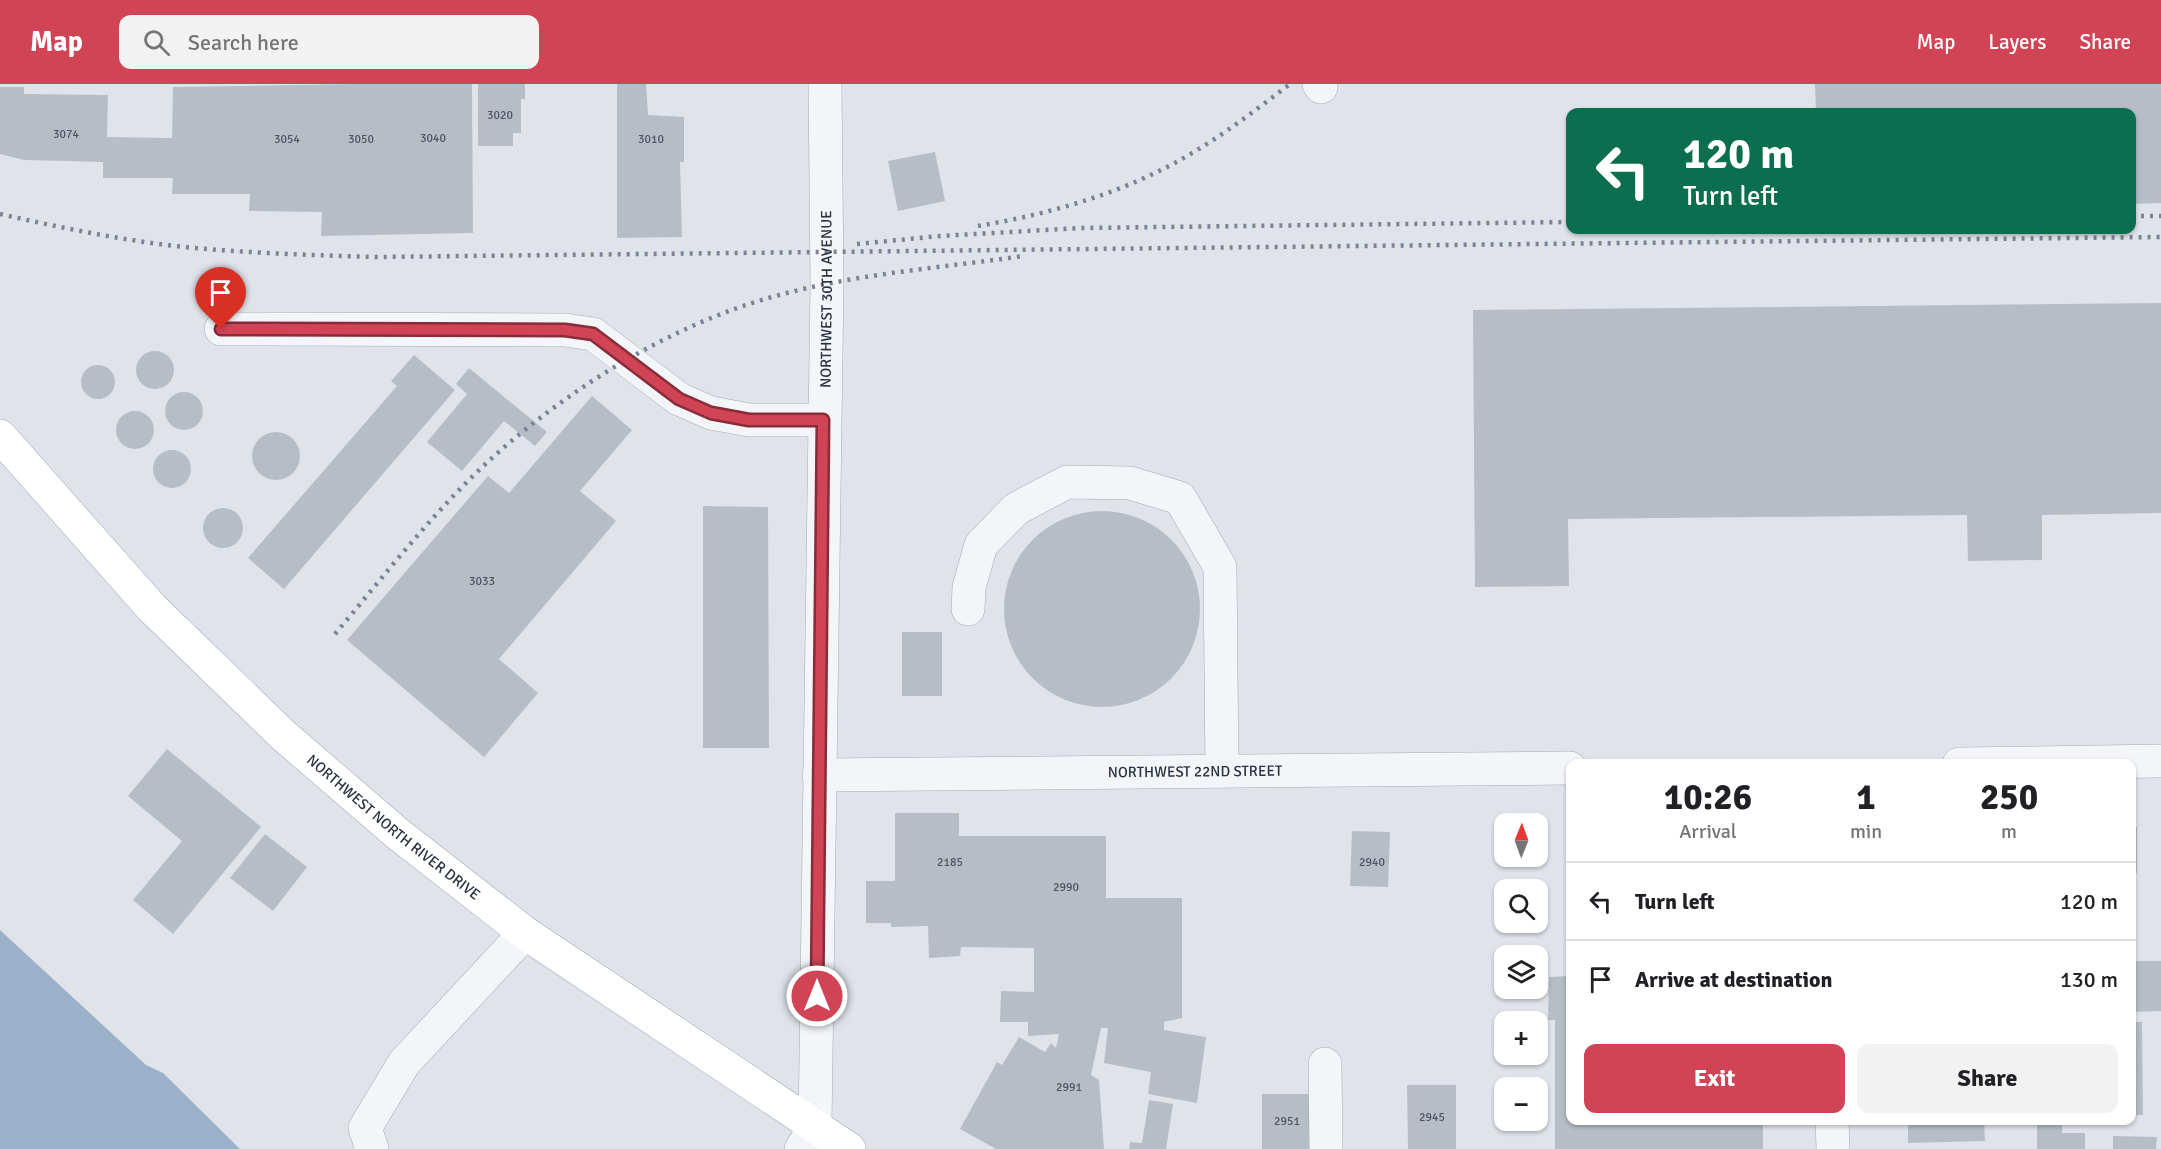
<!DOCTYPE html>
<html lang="en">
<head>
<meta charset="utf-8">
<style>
	:root { --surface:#fff; --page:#f2f2f2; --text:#202124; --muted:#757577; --line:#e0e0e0; --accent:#d04456 }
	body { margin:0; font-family:Signika,sans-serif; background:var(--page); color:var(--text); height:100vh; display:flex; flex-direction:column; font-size:22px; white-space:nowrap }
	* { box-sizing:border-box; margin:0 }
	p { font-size:20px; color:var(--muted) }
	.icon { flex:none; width:33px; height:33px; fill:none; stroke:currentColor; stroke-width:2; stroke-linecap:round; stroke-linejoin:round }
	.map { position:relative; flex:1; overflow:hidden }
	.side { position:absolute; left:1566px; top:675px; width:570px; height:366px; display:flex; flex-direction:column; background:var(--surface); border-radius:12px; box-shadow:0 2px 4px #0004 }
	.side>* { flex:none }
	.guide { position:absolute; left:1566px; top:24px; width:570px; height:126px; border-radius:12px; box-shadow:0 2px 4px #0004; background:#0b6e4f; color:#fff; overflow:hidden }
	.needle { width:39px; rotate:1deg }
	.buttons { position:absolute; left:1494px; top:729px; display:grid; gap:12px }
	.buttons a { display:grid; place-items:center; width:54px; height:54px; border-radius:12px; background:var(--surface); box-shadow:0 2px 4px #0004; font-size:30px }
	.pin { position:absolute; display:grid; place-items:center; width:51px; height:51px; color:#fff; margin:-62px -26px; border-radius:50% 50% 50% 0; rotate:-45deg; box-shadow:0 0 6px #0007 }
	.pin .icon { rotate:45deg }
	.me { position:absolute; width:66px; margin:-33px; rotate:0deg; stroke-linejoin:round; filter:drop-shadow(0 0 4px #0008) }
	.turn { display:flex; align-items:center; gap:21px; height:126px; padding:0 18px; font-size:27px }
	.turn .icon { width:78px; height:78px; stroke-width:2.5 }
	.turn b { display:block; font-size:42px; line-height:51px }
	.eta { display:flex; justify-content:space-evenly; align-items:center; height:102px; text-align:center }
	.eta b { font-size:36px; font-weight:700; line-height:42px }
	.cta { display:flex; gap:12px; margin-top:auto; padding:12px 18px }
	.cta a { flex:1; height:69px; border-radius:12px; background:var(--accent); color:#fff; font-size:24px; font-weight:700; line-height:69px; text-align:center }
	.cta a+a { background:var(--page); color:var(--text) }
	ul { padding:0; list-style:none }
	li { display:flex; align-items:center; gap:18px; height:78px; padding:0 18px; border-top:2px solid var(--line) }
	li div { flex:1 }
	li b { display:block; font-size:22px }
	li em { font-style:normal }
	header { display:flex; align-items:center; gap:36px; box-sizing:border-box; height:84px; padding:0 30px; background:var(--accent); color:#fff }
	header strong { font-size:28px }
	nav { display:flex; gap:33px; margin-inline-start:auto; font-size:21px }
	.search { width:420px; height:54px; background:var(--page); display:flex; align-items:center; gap:15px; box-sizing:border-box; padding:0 21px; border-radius:12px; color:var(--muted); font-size:22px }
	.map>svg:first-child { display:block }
	.water { fill:#9bb1ca }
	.building { fill:#b7bdc6 }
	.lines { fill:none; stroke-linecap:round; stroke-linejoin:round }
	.minor-casing { stroke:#a5abb4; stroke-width:34 }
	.major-casing { stroke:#9fa8b5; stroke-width:34 }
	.minor { stroke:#f3f5f8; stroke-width:33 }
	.major { stroke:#fff; stroke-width:33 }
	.rail { stroke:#7a8393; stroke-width:4.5; stroke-dasharray:3 6; stroke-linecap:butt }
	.route-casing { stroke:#872c38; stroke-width:15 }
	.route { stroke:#d04456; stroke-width:10 }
	.labels { text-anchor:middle; stroke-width:4.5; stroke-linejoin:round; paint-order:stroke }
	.number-label { font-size:12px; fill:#4c5462 }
	.street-label { font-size:15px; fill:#293141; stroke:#f0f3f7 }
</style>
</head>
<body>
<header>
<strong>Map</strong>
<div class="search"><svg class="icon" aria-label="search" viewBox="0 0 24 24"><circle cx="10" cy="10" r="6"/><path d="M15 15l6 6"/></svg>Search here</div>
<nav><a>Map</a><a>Layers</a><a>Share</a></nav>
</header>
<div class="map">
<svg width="2161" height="1065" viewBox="0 0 2161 1065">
	<rect width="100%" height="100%" fill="#e0e4ea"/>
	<path class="water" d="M0 846 146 981 163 989 240 1065H0Z"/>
	<path class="building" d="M357 0H472L473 149 321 152 322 128 249 127 250 110H172L173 94H103V78L24 76 0 70V3H24V10L108 11 107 53 172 54 173 3Z
		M478 0H525V15H521V49H513V62H478Z
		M617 0H646L648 31 684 33V78H680L682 153 617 154Z
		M1815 0H2161V119L2132 120V28H1816Z
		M935 68 945 117 898 127 888 77Z
		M2161 219V429L2042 431V476L1968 477 1967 431 1568 435 1569 502 1475 503 1473 226Z
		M136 286a19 19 0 1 1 38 0a19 19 0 1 1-38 0Z
		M414 271 455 306 284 505 248 474 397 302 391 297Z
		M81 298a17 17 0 1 1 34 0a17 17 0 1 1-34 0Z
		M469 284 547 348 535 362 504 337 462 387 427 358 467 310 456 300Z
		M165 327a19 19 0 1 1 38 0a19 19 0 1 1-38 0Z
		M592 312 632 346 580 407 616 437 499 575 538 609 484 673 347 556 488 392 509 409Z
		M116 346a19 19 0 1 1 38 0a19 19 0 1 1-38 0Z
		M252 372a24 24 0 1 1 48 0a24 24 0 1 1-48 0Z
		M153 385a19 19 0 1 1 38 0a19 19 0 1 1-38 0Z
		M703 422 768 423 769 664H703Z
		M203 444a20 20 0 1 1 40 0a20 20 0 1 1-40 0Z
		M1004 525a98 98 0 1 1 196 0a98 98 0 1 1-196 0Z
		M902 548H942V612H902Z
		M167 665 261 743 173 850 133 816 182 757 128 712Z
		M895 729H959V752H1106V814H1182V934L1164 938V946L1206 953 1197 1019 1148 1010 1151 988 1104 979 1108 944H1101L1091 991 1099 996 1104 1065H996L960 1045 997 978 1002 981 1019 953 1045 968 1051 959 1056 964 1059 950 1028 952V938H1000L1001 907 1034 908V864L961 863 960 872 929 874 928 842 891 843V839H866V797H895Z
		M2132 743H2137V789H2132Z
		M1352 747 1390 748 1388 803 1350 802Z
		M265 750 307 783 273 827 230 794Z
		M2135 877H2161V927L2132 928Z
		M1570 892V1036H1763V1065H1555V936H1548L1549 893Z
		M2132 938H2142L2143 1031H2132Z
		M1407 1001H1456V1065H1408Z
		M1262 1010H1312L1313 1065H1262Z
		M1149 1016 1173 1020 1166 1065H1129L1130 1058 1142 1059Z
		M1908 1036H1984L1985 1057 1908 1059Z
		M2037 1036H2062V1049H2085V1065H2037Z
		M2113 1052 2157 1053 2156 1065H2113Z"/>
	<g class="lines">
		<g class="minor-casing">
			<g id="minor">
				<path d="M1319 0 1321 3"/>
				<path d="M221 245 565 246 593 250 679 315 711 329 749 336H823"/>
				<path d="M968 525 969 503 981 461 1016 425 1067 398 1130 399 1180 414 1220 483 1222 687"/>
				<path d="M1959 680 2161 677"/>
				<path id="s1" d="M819 691 1570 684"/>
				<path d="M1325 980 1326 1065"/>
				<path d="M1832 1036 1833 1065"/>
				<path d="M372 1065 365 1044 404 979 525 849"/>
				<path id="s2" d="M801 1065 815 1043 827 200 825 0"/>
			</g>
		</g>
		<g class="major-casing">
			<g id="major">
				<path id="s3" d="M0 352 152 524 283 651 398 750 525 849 849 1065"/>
			</g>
		</g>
		<use href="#minor" class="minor"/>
		<use href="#major" class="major"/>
		<path class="rail" d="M0 130C58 143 116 155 175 162 242 169 309 171 376 173L2161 153
			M2132 132H2161
			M978 142C1038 132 1102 115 1157 88 1205 65 1248 32 1290 0
			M857 160 940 152 1081 144 1570 138
			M335 550C390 485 443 415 509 359 585 295 676 240 772 213 853 190 940 184 1023 172"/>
	</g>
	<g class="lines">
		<g class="route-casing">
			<path id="route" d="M221 245 565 246 593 250 679 315 711 329 749 336H823L817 912"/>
		</g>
		<use href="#route" class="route"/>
	</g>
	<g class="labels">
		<g class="number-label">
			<text x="500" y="35">3020</text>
			<text x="66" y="54">3074</text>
			<text x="433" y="58">3040</text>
			<text x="287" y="59">3054</text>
			<text x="361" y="59">3050</text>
			<text x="651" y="59">3010</text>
			<text x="482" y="501">3033</text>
			<text x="950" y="782">2185</text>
			<text x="1372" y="782">2940</text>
			<text x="1066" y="807">2990</text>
			<text x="1069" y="1007">2991</text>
			<text x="1432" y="1037">2945</text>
			<text x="1287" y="1041">2951</text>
		</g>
		<g class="street-label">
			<text dy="5" stroke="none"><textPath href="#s2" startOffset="854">NORTHWEST 30TH AVENUE</textPath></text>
			<text dy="5" stroke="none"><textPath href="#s1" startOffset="376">NORTHWEST 22ND STREET</textPath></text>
			<text dy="5" stroke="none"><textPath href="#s3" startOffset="556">NORTHWEST NORTH RIVER DRIVE</textPath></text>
		</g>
	</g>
</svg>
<div class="buttons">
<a><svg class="needle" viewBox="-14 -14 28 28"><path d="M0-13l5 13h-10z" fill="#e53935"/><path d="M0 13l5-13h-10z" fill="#757577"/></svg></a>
<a><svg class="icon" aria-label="search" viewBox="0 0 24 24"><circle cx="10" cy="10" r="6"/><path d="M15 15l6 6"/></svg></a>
<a><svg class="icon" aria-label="layers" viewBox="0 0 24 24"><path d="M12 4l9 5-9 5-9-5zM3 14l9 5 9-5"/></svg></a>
<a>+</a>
<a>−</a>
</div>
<div class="pin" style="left:221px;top:245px;background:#d93025"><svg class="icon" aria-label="arrive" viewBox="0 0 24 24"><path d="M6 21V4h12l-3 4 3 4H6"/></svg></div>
<svg class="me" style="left:817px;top:912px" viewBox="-20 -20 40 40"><circle r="17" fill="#d04456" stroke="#fff" stroke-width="3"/><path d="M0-11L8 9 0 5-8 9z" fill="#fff"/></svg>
<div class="guide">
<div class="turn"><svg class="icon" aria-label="left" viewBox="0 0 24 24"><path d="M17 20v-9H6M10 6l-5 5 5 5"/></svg><div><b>120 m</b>Turn left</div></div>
</div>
<section class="side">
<div class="eta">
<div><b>10:26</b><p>Arrival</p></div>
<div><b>1</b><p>min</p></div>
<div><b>250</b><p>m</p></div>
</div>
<ul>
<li><svg class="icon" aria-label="left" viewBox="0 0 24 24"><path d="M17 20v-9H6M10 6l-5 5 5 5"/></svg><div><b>Turn left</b></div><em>120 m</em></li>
<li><svg class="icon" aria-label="arrive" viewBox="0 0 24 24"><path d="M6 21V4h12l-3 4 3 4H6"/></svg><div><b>Arrive at destination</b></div><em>130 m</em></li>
</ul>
<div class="cta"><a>Exit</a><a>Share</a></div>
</section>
</div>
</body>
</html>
